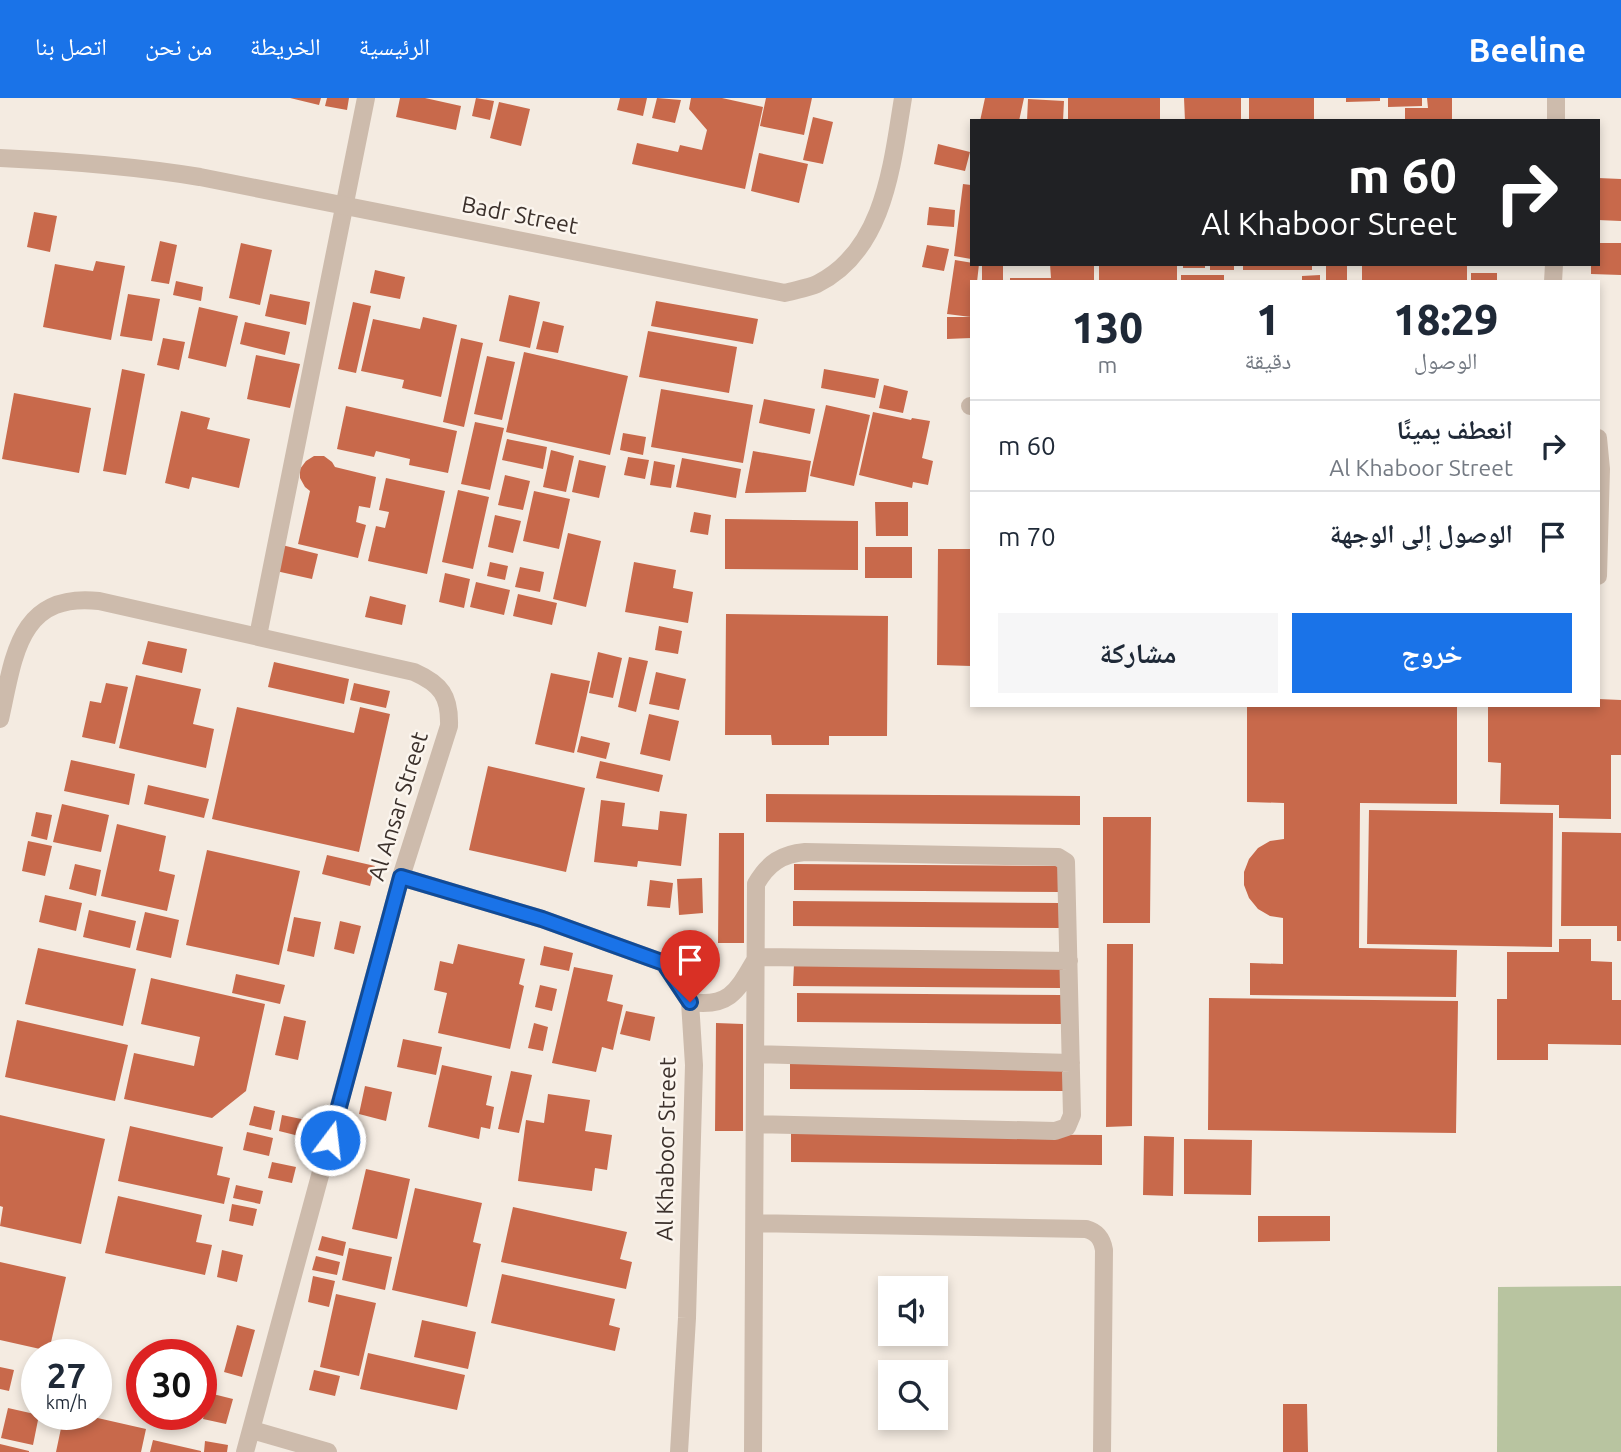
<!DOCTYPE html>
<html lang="ar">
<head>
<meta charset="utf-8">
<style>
	:root { --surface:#fff; --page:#f6f6f7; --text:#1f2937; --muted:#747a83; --line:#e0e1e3; --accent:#1a73e8 }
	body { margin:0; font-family:Ubuntu,"Noto Naskh Arabic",sans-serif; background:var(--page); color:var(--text); direction:rtl; height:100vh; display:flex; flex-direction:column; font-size:26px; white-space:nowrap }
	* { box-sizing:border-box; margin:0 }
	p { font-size:23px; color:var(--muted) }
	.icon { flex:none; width:38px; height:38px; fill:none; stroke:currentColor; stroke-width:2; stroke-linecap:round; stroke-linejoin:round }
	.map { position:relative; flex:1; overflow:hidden; direction:ltr }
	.panel { position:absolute; left:970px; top:182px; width:630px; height:427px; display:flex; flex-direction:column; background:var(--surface); border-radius:0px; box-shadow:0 4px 10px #0003; direction:rtl }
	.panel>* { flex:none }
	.hud { position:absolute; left:970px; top:21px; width:630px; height:147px; border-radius:0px; box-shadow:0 4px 10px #0003; direction:rtl; background:#202124; color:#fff; overflow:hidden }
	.controls { position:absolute; left:878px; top:1178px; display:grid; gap:14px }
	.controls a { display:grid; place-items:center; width:70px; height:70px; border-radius:0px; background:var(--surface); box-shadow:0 4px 10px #0003; font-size:35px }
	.speed { position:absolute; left:21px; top:1241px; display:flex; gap:14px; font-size:35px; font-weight:700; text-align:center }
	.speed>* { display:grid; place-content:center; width:91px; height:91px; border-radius:50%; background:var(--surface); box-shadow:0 4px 10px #0003; line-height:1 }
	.speed small { font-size:18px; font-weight:400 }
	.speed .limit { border:10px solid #d22; background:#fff; color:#111 }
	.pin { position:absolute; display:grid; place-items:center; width:60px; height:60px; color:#fff; margin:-72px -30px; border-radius:50% 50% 50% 0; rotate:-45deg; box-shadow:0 0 7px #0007 }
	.pin .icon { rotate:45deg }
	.me { position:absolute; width:77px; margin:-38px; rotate:15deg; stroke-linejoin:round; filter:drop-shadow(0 0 5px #0008) }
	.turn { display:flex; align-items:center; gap:24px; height:147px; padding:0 28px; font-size:32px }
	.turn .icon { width:91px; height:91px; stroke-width:2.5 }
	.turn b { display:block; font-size:49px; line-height:60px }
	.eta { display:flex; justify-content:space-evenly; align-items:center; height:119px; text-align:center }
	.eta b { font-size:42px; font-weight:800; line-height:49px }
	.button { display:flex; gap:14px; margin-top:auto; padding:14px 28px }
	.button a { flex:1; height:80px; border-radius:0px; background:var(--accent); color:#fff; font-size:28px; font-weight:800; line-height:80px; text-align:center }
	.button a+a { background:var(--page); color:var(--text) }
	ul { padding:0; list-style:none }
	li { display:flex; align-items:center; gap:21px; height:91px; padding:0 28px; border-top:2px solid var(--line) }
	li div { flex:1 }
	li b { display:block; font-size:26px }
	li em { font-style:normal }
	header { display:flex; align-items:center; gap:42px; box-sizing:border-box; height:98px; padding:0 35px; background:var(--accent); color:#fff }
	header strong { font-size:33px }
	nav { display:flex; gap:38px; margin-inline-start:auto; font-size:24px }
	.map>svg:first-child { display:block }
	.green { fill:#b8c4a0 }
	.building { fill:#c8694b }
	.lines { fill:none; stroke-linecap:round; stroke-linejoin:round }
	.service { stroke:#cdbbac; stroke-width:18 }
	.minor { stroke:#cdbbac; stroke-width:18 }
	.route-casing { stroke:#114b97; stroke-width:18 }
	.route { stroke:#1a73e8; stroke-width:12 }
	.labels { text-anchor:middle; stroke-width:5; stroke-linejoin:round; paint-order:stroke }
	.street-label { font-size:23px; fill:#3b302b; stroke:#fbf5ee }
</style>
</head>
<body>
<header>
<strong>Beeline</strong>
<nav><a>الرئيسية</a><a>الخريطة</a><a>من نحن</a><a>اتصل بنا</a></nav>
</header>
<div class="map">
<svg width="1621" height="1354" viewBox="0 0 1621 1354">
	<rect width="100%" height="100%" fill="#f4ebe1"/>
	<path class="green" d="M1621 1188V1354H1497L1498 1189Z"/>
	<path class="building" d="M290 0H321L319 7Z
		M327 0H349L347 12 325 8Z
		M400 0H425L461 8 456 32 396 19Z
		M476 0 494 3 490 22 472 18Z
		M620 0H647L643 18 617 12Z
		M657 0 681 2 675 25 652 20Z
		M691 0H722L763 9 745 91 632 66 637 45 678 54 680 47 702 52 707 32 689 11Z
		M766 0H812L804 37 760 28Z
		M985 0H1024L1019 23H980Z
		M1068 0H1160V23H1068Z
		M1184 0H1241V23H1185Z
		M1249 0H1314V23H1249Z
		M1346 0H1380V3L1346 4Z
		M1388 0H1422V8L1388 9Z
		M1427 0H1452V22H1405V10H1428Z
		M1028 1 1064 3 1063 23H1027Z
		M499 4 530 11 521 48 490 40Z
		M813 19 833 24 823 66 803 62Z
		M938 46 970 54 965 73 934 66Z
		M759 55 808 66 799 105 751 93Z
		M1598 80 1621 81V123L1598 122Z
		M963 86 971 87V161L954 158Z
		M929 109 955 112 954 129 927 127Z
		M34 114 57 118 50 154 27 149Z
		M160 143 177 147 169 186 151 183Z
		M241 145 272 152 260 207 229 200Z
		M1598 145H1621V177L1591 176V166H1598Z
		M927 147 949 151 944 173 922 169Z
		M955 162 979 166 977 184H971V219L947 216Z
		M96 163 125 168 111 242 43 229 55 166 93 173Z
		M982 166H1003V184H982Z
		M1050 166H1094V184H1010V180H1051Z
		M1099 166H1177V184H1099Z
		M1183 166H1205V170H1183Z
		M1210 166H1234V172H1210Z
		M1243 166H1312V172H1243Z
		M1362 166H1467V184H1362Z
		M1326 168H1347V184H1326Z
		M375 172 405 179 400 201 370 195Z
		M1471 175H1497V184H1471Z
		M1181 177H1224V184H1181Z
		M1320 177V184H1302V178Z
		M176 183 203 189 201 203 173 197Z
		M128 196 160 201 152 243 120 238Z
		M270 196 310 204 306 227 265 218Z
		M509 197 540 204 530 250 499 243Z
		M656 203 758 221 753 246 651 228Z
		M353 204 371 208 356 275 338 271Z
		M199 209 238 218 226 269 188 260Z
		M423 219 457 227 441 299 402 290 404 282 361 273 373 221 420 231Z
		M947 219H971V240L947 241Z
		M543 223 564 228 558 255 536 251Z
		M245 224 290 234 285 257 240 246Z
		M648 233 737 249 729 295 639 279Z
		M163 240 185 244 179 272 157 267Z
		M461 240 483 245 464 329 443 324Z
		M524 254 628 278 610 357 506 334Z
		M256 257 300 266 290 310 247 301Z
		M487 258 515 264 502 322 474 316Z
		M122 271 145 276 126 377 103 373Z
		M824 271 879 281 875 300 821 290Z
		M884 287 908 293 903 315 879 310Z
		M661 291 753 307 743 365 651 349Z
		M14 295 91 310 79 375 2 361Z
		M764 301 815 311 810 336 759 325Z
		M826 307 870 317 854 388 810 378Z
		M346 308 457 333 448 375 409 367 410 361 376 353 374 359 337 351Z
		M181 313 210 320 207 331 250 341 239 390 192 379 189 391 165 385Z
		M873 314 911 322 912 320 930 323 922 360 933 363 928 387 913 384 912 390 859 377Z
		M475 324 504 330 490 392 461 386Z
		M623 335 646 339 643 357 620 352Z
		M507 341 547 349 543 371 502 362Z
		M551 352 574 358 566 394 543 389Z
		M753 353 811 363 806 394 745 395Z
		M314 358H324L332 364 335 369 376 379 370 410 359 408 356 424 366 427 358 460 298 446 310 393 305 389 300 380V371L306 363Z
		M628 359 649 362 645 381 624 377Z
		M682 360 741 371 736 400 676 389Z
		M579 362 606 368 599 400 572 394Z
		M654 363 675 367 671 390 650 387Z
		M505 377 530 383 523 412 498 407Z
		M386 380 445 393 427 476 368 463 376 428 385 430 389 414 379 412Z
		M458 392 489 399 473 471 442 464Z
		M534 393 570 401 559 451 523 443Z
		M875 404H908V438H876Z
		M694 414 711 417 708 437 690 434Z
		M495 417 521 423 513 455 488 449Z
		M725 421 858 423V472L725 471Z
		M568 435 601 443 586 509 553 501Z
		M282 447 318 456 312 481 276 473Z
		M865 449H912V480H865Z
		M938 451H971V568L937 567Z
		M490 464 508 468 505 482 487 478Z
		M634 464 676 472 673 490 693 494 688 525 625 514Z
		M520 469 544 474 540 494 515 489Z
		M445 475 470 481 464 510 439 504Z
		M476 484 510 492 504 517 470 509Z
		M518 496 557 505 552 527 513 518Z
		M370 498 406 507 402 527 365 519Z
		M726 516 888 518 887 638H829V647H772L771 637H725Z
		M659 528 682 533 678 556 655 552Z
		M148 543 187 551 182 575 142 566Z
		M598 554 622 560 613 600 589 595Z
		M629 559 648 563 636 614 618 609Z
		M274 564 349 581 344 606 268 589Z
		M656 574 686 581 679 612 649 606Z
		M551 575 590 583 574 655 535 646Z
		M136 577 201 591 193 626 214 631 206 670 119 650Z
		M106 585 128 589 115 646 82 639 90 603 101 605Z
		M354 585 390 593 386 610 350 602Z
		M1598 601 1621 602V657H1611V721L1559 720V707L1500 706 1501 665 1488 664V607H1598Z
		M1247 607H1457V706L1360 705 1359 850 1457 852 1456 899 1250 897V865L1283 866V820L1270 818 1258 811 1249 800 1244 787V774L1249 761 1258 750 1270 743 1284 741V705L1247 704Z
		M237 609 354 635 360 609 390 616 359 754 212 721Z
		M649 616 679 623 670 663 640 656Z
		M581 638 610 645 606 661 577 654Z
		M71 662 135 676 129 707 64 693Z
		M600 663 663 677 659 694 596 680Z
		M488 668 585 690 566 774 469 752Z
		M148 687 209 701 204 720 144 706Z
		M766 696 1080 698V727L766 724Z
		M601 702 625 705 622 728 658 732 660 713 687 716 681 768 638 763 637 769 594 764Z
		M62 706 109 717 101 754 53 744Z
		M1369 712 1553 715 1552 849 1367 846Z
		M36 714 52 717 47 742 31 738Z
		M1103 719H1151L1150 825H1103Z
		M117 726 166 738 159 773 175 777 167 813 101 798Z
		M1562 734 1621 735V843H1617V828H1561Z
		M719 735H744V845H718Z
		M28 743 52 748 45 778 22 773Z
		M207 752 300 773 279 867 186 847Z
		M327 757 375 768 370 788 322 776Z
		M75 766 101 772 96 798 69 791Z
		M794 766 1061 768V794L794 792Z
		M702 780 703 815 679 817 677 781Z
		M650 782 673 785 670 810 647 808Z
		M45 797 82 805 76 833 39 824Z
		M793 803 1061 805V830L793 828Z
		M89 812 136 823 130 850 83 839Z
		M145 814 179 822 171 860 136 852Z
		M294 819 321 824 314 859 287 853Z
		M340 823 361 828 354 856 334 851Z
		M1559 841H1591V863L1612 864V902H1621V947L1548 946V962H1497V901H1507V854H1559Z
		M458 846 525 861 519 886 524 888 510 951 438 935 447 895 434 892 440 863 453 866Z
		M1107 846H1133L1132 1028 1106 1029Z
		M544 848 573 855 569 873 540 867Z
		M38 850 136 871 123 928 25 906Z
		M794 866 1063 867 1062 890 793 888Z
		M574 869 613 877 607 903 623 907 613 952 602 949 596 974 552 965Z
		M236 876 285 887 280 906 232 895Z
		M151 880 265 906 246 993 212 1020 124 1001 134 955 194 968 200 939 141 926Z
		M540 887 557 891 552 913 535 909Z
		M797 895 1061 897V926L797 924Z
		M1209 900 1458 903 1456 1035 1208 1032Z
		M626 913 655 919 650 943 620 936Z
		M284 918 306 923 298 962 275 957Z
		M17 922 128 947 115 1003 5 979Z
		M534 925 548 929 543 953 528 950Z
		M716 925 743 926V1033H715Z
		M403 941 442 949 436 977 397 969Z
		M790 963 1063 965V993L790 991Z
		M442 967 492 978 486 1007 494 1009 490 1031 481 1029 479 1041 428 1029Z
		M511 973 532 977 519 1035 498 1031Z
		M365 988 392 994 386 1023 359 1016Z
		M548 996 590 1002 585 1033 612 1037 607 1072 595 1070 592 1093 518 1083 526 1022 544 1025Z
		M254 1008 275 1013 271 1032 249 1027Z
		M0 1017 105 1041 81 1146 0 1128 3 1109 0 1108Z
		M282 1017 311 1023 307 1040 279 1033Z
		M130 1028 223 1049 217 1077 230 1080 224 1106 118 1083Z
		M247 1034 273 1040 269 1058 243 1052Z
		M791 1035 1102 1037V1067L791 1064Z
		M1144 1038 1174 1039 1173 1098 1143 1097Z
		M1184 1041 1252 1042 1251 1097 1184 1096Z
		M272 1064 296 1069 292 1085 268 1080Z
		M366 1071 410 1081 397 1141 352 1131Z
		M236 1087 263 1093 260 1106 233 1100Z
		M415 1090 482 1105 473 1144 481 1146 467 1209 392 1192Z
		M118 1098 202 1117 196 1144 212 1147 205 1177 105 1155Z
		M232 1106 257 1111 253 1128 229 1123Z
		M513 1109 627 1134 620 1161 632 1164 626 1191 501 1164Z
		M1258 1118H1330V1143L1258 1144Z
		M322 1138 346 1144 343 1158 318 1152Z
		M349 1150 392 1159 385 1192 342 1182Z
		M222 1152 243 1157 237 1184 217 1179Z
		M316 1158 340 1164 337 1177 312 1172Z
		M0 1164 66 1179 49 1253 0 1242Z
		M502 1176 615 1201 609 1227 620 1230 615 1253 491 1225Z
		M313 1178 335 1183 329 1209 308 1204Z
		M336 1196 376 1205 359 1278 320 1269Z
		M422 1222 476 1234 468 1271 414 1259Z
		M237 1227 255 1232 242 1279 224 1274Z
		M368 1255 465 1277 457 1312 360 1291Z
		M0 1269 14 1272 9 1293 0 1291Z
		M314 1272 340 1278 335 1298 309 1292Z
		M209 1295 233 1301 226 1326 203 1321Z
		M1283 1306H1307L1308 1354H1283Z
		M8 1310 39 1317 33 1347 1 1340Z
		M64 1316H80L146 1331 141 1354H56Z
		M153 1342 201 1353V1354H150Z
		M205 1343 228 1347 227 1354H204Z
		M0 1346 29 1353V1354H0Z"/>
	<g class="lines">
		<path class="service" d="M1598 340 1601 371 1598 478
			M258 538 366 0
			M690 904C731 910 738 891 757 859L1069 863
			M757 956 1071 965
			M755 1125 1086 1131C1097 1134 1102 1140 1104 1152L1102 1354
			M753 1354 756 786C768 765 782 756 805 754L1058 759 1066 764 1072 1017 1067 1029 1055 1033 756 1026"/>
		<path class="minor" d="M1556 23V0
			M0 60C67 63 133 68 200 79L785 195C795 192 808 190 817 186 885 152 892 66 903 0
			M1553 184 1554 166
			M970 308H971
			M0 621C14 559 18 494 99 503L414 574C441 586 450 598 449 628L401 779 245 1354
			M401 779 542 821 664 865 690 904 694 967 687 1220 679 1354
			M252 1332 328 1354"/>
	</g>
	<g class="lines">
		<g class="route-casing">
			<path id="route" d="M330 1042 401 779 542 821 664 865 690 904"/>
		</g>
		<use href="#route" class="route"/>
	</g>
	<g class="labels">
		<g class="street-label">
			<text transform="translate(520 117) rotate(11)" y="8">Badr Street</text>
			<text transform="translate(398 708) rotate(-73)" y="8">Al Ansar Street</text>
			<text transform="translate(666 1051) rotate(-89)" y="8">Al Khaboor Street</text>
		</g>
	</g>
</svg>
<div class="controls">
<a><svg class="icon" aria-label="sound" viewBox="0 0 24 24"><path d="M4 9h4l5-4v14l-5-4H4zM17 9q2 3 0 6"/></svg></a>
<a><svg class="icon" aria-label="search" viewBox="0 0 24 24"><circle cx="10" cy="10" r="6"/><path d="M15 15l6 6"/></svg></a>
</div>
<div class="speed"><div>27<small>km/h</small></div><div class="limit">30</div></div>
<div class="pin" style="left:690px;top:904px;background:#d93025"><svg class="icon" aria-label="arrive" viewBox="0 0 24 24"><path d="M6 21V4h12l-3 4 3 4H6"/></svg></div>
<svg class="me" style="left:330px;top:1042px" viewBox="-20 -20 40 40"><circle r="17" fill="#1a73e8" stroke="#fff" stroke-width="3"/><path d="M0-11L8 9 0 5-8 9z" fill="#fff"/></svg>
<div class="hud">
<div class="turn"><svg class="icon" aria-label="right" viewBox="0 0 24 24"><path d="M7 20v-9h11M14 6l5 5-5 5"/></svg><div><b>60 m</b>Al Khaboor Street</div></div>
</div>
<section class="panel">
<div class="eta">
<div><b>18:29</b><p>الوصول</p></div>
<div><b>1</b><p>دقيقة</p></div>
<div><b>130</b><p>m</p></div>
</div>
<ul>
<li><svg class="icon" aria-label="right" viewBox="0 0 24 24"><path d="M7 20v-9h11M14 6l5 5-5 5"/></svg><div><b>انعطف يمينًا</b><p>Al Khaboor Street</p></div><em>60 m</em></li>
<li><svg class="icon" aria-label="arrive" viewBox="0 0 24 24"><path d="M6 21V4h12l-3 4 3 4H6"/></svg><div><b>الوصول إلى الوجهة</b></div><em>70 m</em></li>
</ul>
<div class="button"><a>خروج</a><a>مشاركة</a></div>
</section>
</div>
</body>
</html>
